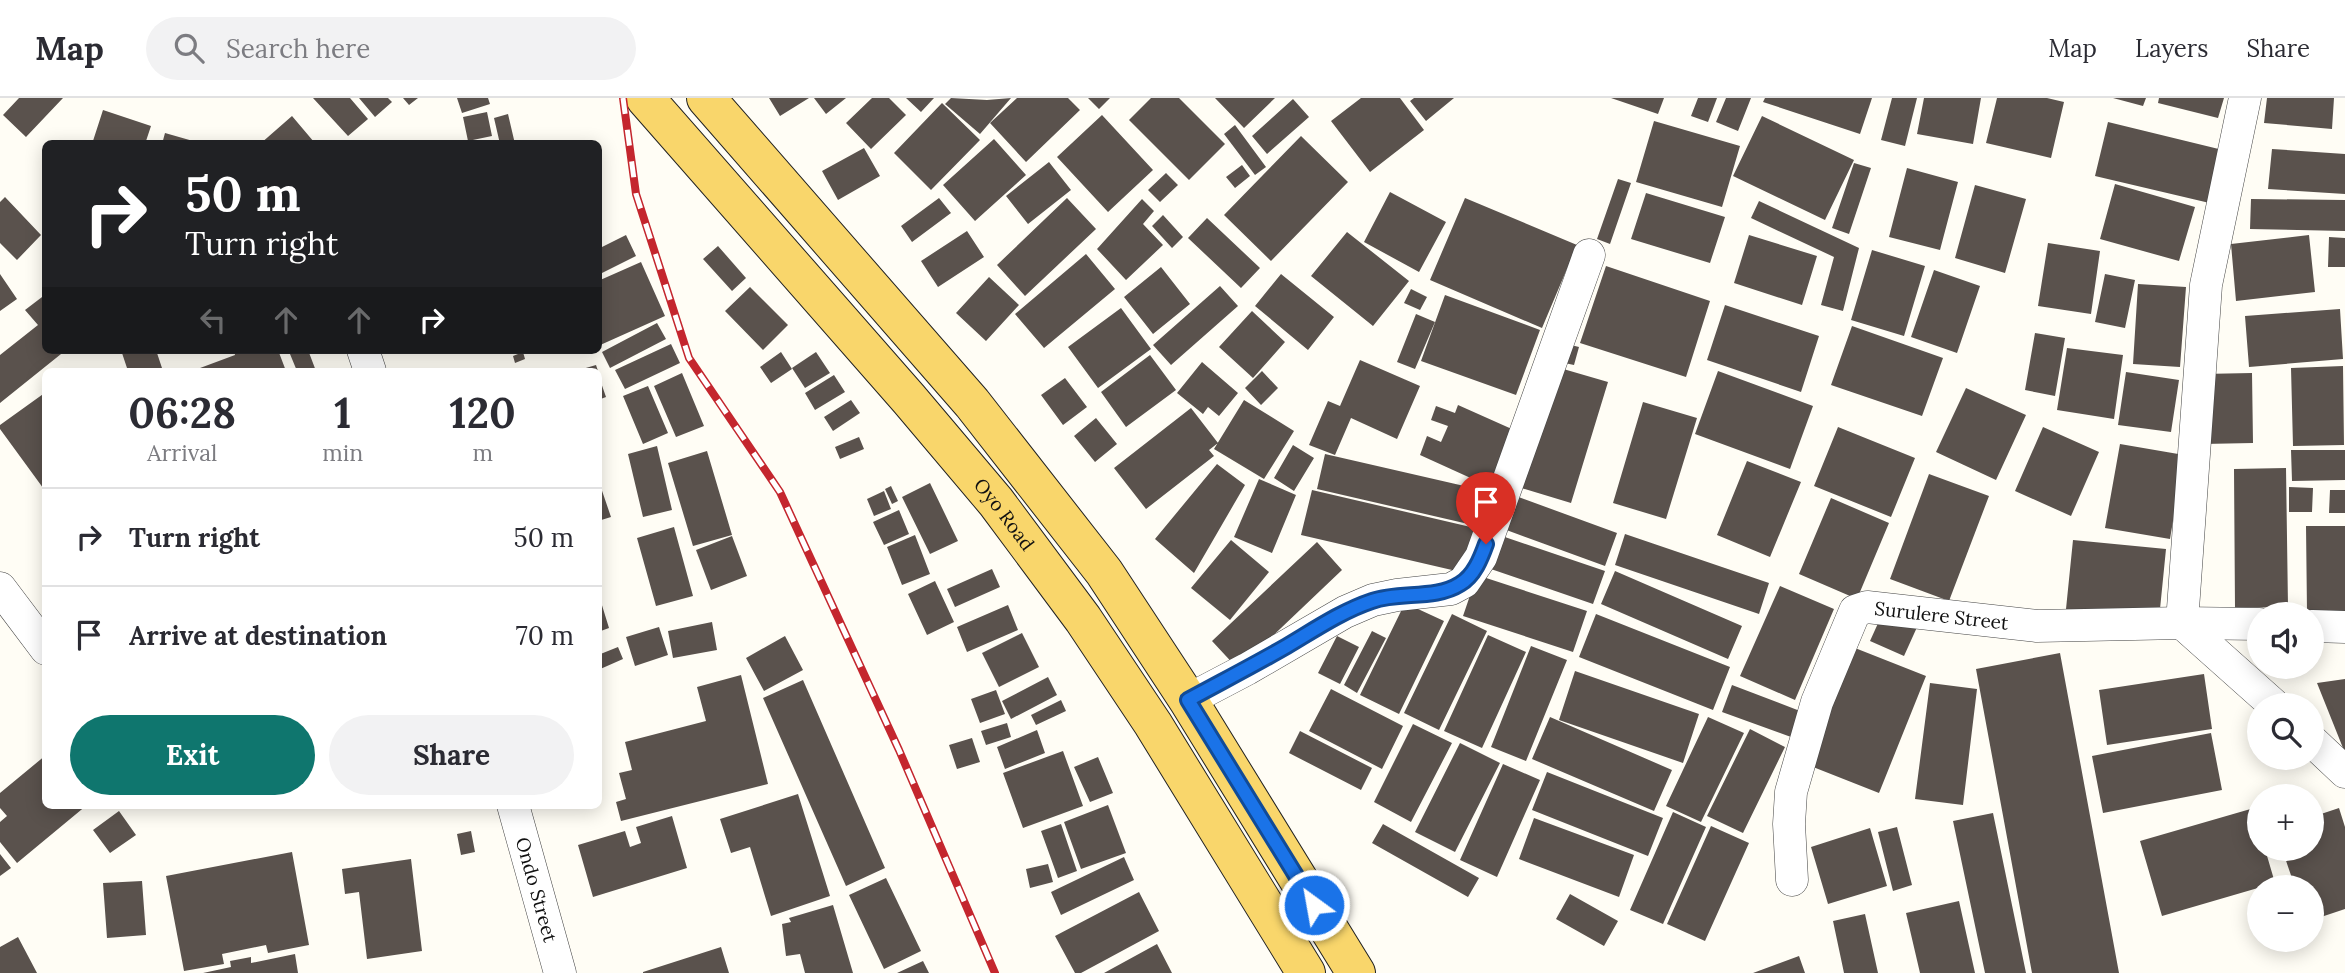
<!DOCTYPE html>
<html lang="en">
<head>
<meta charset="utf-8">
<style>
	:root { --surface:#fff; --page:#f2f2f3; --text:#2b2b33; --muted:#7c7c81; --line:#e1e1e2; --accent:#0f766e }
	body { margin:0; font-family:Lora,serif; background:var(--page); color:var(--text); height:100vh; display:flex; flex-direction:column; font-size:26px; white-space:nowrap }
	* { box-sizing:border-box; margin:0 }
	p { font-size:23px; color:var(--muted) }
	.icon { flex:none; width:38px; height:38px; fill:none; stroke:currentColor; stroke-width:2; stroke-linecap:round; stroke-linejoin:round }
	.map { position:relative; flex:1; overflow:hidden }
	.details { position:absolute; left:42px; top:270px; width:560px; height:441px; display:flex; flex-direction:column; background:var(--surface); border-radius:10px; box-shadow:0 4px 18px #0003 }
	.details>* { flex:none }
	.hud { position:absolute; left:42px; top:42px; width:560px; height:214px; border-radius:10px; box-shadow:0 4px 18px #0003; background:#202124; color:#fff; overflow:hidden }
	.fabs { position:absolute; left:2247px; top:504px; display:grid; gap:14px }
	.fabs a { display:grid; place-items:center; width:77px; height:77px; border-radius:50%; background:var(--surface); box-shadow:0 4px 18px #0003; font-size:35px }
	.pin { position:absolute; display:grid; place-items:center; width:60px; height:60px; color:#fff; margin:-72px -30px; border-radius:50% 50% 50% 0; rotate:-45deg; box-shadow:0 0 7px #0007 }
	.pin .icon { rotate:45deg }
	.me { position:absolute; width:77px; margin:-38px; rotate:328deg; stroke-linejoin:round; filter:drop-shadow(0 0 5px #0008) }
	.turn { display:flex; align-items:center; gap:24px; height:147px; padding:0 28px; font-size:32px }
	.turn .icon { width:91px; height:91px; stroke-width:2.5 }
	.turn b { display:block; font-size:49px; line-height:60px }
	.lanes { display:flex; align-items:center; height:66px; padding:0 28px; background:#0003; justify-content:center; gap:35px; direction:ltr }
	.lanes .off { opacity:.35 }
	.eta { display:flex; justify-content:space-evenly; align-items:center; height:119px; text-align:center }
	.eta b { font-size:42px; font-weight:700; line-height:49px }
	.primary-button { display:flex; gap:14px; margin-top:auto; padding:14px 28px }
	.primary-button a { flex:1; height:80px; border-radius:42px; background:var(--accent); color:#fff; font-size:28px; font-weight:700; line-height:80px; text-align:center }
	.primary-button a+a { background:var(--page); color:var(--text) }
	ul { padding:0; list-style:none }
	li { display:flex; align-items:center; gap:21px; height:98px; padding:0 28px; border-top:2px solid var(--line) }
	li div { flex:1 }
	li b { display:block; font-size:26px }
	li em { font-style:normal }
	header { display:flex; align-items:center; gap:42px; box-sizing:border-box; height:98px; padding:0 35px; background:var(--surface); border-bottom:2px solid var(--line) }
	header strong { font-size:33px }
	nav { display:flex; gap:38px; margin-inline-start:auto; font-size:24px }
	.search { width:490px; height:63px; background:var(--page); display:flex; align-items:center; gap:18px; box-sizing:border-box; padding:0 24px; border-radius:38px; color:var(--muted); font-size:26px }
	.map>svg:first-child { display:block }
	.building { fill:#5a524d }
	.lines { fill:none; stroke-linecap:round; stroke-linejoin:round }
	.street-casing { stroke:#444; stroke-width:33 }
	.primary-casing { stroke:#222; stroke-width:40 }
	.street { stroke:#fff; stroke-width:32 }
	.primary { stroke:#f9d66b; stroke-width:38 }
	.rail-casing { stroke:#c4262e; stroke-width:8 }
	.rail { stroke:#fff; stroke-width:5; stroke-dasharray:16; stroke-linecap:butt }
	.route-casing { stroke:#114b97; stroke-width:18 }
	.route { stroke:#1a73e8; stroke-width:12 }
	.labels { text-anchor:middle; stroke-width:7; stroke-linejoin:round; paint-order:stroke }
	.street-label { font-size:19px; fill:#111; stroke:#fff }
</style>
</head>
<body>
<header>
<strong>Map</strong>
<div class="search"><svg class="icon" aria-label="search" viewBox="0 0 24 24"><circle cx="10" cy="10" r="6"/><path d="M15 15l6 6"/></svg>Search here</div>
<nav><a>Map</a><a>Layers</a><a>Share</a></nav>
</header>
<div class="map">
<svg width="2345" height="875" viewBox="0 0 2345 875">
	<rect width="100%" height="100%" fill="#fffdf5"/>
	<path class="building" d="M19 0H63L26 39 3 17Z
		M313 0H350L368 21 348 38Z
		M359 0H388L392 4 375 19Z
		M403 0H418L409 7Z
		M457 0H488L490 6 462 15Z
		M769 0H809L780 18Z
		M814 0H846L826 16Z
		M872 0H889L906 17 871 51 846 25Z
		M906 0H934L921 14Z
		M951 0 987 2 1011 0 980 36 945 6Z
		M1017 0H1068L1080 12 1026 64 990 25Z
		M1088 0H1110L1099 11Z
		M1151 0H1179L1225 46 1189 82 1129 22Z
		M1215 0H1275L1244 30Z
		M1361 0H1400L1424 32 1370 74 1331 23Z
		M1414 0H1454L1426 23 1410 3Z
		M1611 0H1664L1658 16Z
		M1698 0H1717L1708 24 1691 18Z
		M1726 0H1751L1738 33 1716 24Z
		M1765 0H1872L1860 36 1763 4Z
		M1892 0H1917L1905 48 1881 42Z
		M1924 0H1981L1973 46 1917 36Z
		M1997 0H2047L2064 4 2051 60 1986 45Z
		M2113 0H2146L2143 8Z
		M2159 0H2224L2218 20 2158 5Z
		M2267 0H2334L2332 31 2264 25Z
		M1293 1 1309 19 1267 56 1252 38Z
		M942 5 980 42 931 92 894 55Z
		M103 12 151 28 145 46H92Z
		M487 14 492 38 468 43 463 19Z
		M508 16 515 46H500L494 20Z
		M1102 17 1153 72 1108 114 1057 59Z
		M292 18 314 44 260 46Z
		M1762 18 1854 62 1825 122 1733 78Z
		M1654 23 1740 48 1722 109 1636 84Z
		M2108 24 2231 54 2218 107 2095 78Z
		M1235 27 1266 69 1255 77 1224 36Z
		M165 35 200 45V46H162Z
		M1301 38 1348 84 1271 163 1224 117Z
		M994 41 1026 77 975 123 943 87Z
		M864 50 880 78 838 102 822 73Z
		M2272 51 2345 56V96L2268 91Z
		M1049 64 1071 92 1028 126 1006 98Z
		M1854 65 1871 70 1849 136 1832 130Z
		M1242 67 1250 78 1235 90 1226 79Z
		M1907 70 1958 84 1940 152 1889 139Z
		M1166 75 1178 87 1160 104 1148 92Z
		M1618 81 1631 85 1610 146 1597 141Z
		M2115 86 2195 109 2179 163 2100 141Z
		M1975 87 2026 101 2005 175 1955 160Z
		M1390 94 1446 124 1419 174 1364 144Z
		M1646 95 1725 119 1710 165 1631 141Z
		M5 99 41 137 17 162 0 145V104Z
		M939 100 951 115 912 144 901 128Z
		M1067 100 1096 131 1025 198 997 167Z
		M1465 100 1577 147 1542 230 1430 182Z
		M1142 101 1154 113 1143 126 1163 147 1126 182 1097 151Z
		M2251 101 2345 102V133L2250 131Z
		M1759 103 1859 150 1843 213 1821 207 1834 159 1751 120Z
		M1163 117 1183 139 1172 150 1152 128Z
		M1207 120 1260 170 1241 190 1188 140Z
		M967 133 984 159 938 189 921 163Z
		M1347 134 1409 183 1373 228 1311 178Z
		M626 137 636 158 598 177V151Z
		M1749 137 1817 158 1802 207 1734 185Z
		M2309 137 2315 194 2236 203 2231 146Z
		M2329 139 2345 140V169H2328Z
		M2048 145 2100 153 2091 216 2038 208Z
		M718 148 746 180 732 193 703 161Z
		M1872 152 1925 168 1904 238 1851 222Z
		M1086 156 1115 191 1044 250 1015 216Z
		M641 164 665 218 598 248V183Z
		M1606 168 1710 203 1686 279 1580 245Z
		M1161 169 1190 206 1153 236 1124 199Z
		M1934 172 1980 188 1957 255 1911 239Z
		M0 176 17 201 0 213Z
		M1281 176 1334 219 1308 252 1255 208Z
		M2105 176 2135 182 2125 230 2095 224Z
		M989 179 1019 207 986 243 956 215Z
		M2138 186 2186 189 2180 269 2133 266Z
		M1220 188 1238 208 1171 267 1153 247Z
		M750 189 788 227 763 252 725 213Z
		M1411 191 1427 199 1420 212 1404 205Z
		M46 196V252H66L0 305V257L38 227 25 212Z
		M1445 197 1540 232 1516 297 1421 263Z
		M1725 207 1819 238 1801 294 1707 262Z
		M1121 210 1151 251 1098 290 1068 249Z
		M2340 211 2343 261 2249 269 2245 218Z
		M1252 213 1285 244 1253 280 1219 249Z
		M1416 216 1435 224 1415 271 1397 264Z
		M657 225 666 241 610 270 602 254Z
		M1852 228 1943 260 1922 318 1831 287Z
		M2035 235 2065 240 2055 298 2025 292Z
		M1559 244 1579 249 1574 267 1555 263Z
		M671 246 680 265 625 291 615 272Z
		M2067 250 2123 257 2114 321 2057 312Z
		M121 252H156L163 273H128Z
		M234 252H278L286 273H192L235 257Z
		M301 252H308L316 273H297L290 256Z
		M523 254 525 261 515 265 513 258Z
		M781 254 792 271 771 285 760 269Z
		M816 254 830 275 805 290 792 270Z
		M1150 257 1176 292 1126 329 1101 294Z
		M1360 262 1420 288 1397 341 1351 320 1335 357 1309 347 1328 303 1340 308Z
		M1202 264 1238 295 1219 318 1208 309 1203 316 1177 295Z
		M596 267 598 273H579V272Z
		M1553 268 1608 284 1571 405 1518 389Z
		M2343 268 2344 347 2293 348 2291 270Z
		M1262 273 1278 290 1261 307 1245 290Z
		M1718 273 1813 308 1790 371 1695 336Z
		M2126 274 2179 282 2171 334 2118 327Z
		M682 275 704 328 676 339 654 288Z
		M2252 275 2253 345 2203 346 2202 276Z
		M598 276 606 299 598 302Z
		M834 277 845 294 815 312 805 295Z
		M1065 280 1087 309 1063 327 1041 297Z
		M648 288 668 335 643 346 623 298Z
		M1966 290 2026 317 1996 382 1936 354Z
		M46 294V394L0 331V327Z
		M851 302 860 315 833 333 824 319Z
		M1244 302 1294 333 1264 381 1214 351Z
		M1643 304 1697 320 1666 421 1613 405Z
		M1458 307 1523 336 1497 392 1420 357 1427 338 1441 344 1448 328 1431 322 1436 308 1455 315Z
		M1191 310 1218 345 1209 352 1214 358 1146 411 1114 370Z
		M1096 320 1117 346 1095 364 1074 338Z
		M1838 329 1915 360 1891 419 1814 388Z
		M2043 329 2099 354 2071 418 2015 393Z
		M859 339 864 351 840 361 835 349Z
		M2120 346 2184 357 2170 441 2105 430Z
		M1293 347 1314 360 1294 393 1274 380Z
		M657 348 672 412 643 419 628 356Z
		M2291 352H2345V382L2292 383Z
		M707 353 732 437 693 448 668 365Z
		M1325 356 1486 393 1477 428 1317 391Z
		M1747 363 1801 384 1770 459 1717 437Z
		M1217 366 1245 387 1194 475 1155 441Z
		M2286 370 2288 509 2235 510 2234 371Z
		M1929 376 1989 398 1949 503 1890 481Z
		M598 381 611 419 598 423Z
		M1259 381 1296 397 1272 455 1234 439Z
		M930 385 958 443 930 456 902 399Z
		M891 388 898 403 892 406 885 391Z
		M2289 389 2313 390 2312 414H2289Z
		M1312 392 1475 430 1465 475 1301 437Z
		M2330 392H2345V415H2329Z
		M884 393 891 411 874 418 867 401Z
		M1513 397 1617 435 1605 468 1501 430Z
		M1831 400 1889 425 1857 501 1799 476Z
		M899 412 909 436 884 447 873 424Z
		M2306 428H2345V513L2307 514Z
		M674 429 693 498 656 508 637 440Z
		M1496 436 1605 473 1593 506 1485 469Z
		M1625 436 1769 485 1759 516 1615 467Z
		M915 437 930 476 902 487 887 449Z
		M732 438 747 478 711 492 696 452Z
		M1231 442 1269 474 1230 522 1191 490Z
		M2073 442 2166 451 2159 521 2066 511Z
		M1317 444 1342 472 1238 571 1212 543Z
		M992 471 1000 489 955 509 947 491Z
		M1615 473 1742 528 1728 561 1601 506Z
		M1477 477 1587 513 1573 554 1463 518Z
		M935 483 954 524 927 537 908 496Z
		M1780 488 1834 511 1795 602 1740 578Z
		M601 504 609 530 598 534V505Z
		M1405 505 1444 523 1399 616 1360 597Z
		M1008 507 1018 532 967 554 957 529Z
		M1884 512 1918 527 1904 558 1870 543Z
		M1452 516 1487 533 1439 632 1404 615Z
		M1596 516 1730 569 1713 612 1579 559Z
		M712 524 717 552 673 560 668 533Z
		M659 529 668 557 635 568 626 539Z
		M1372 533 1386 540 1357 595 1344 587Z
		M1022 535 1039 569 999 589 982 555Z
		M1488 537 1526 554 1482 650 1444 633Z
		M785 538 803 572 764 593 746 560Z
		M1337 538 1359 549 1340 586 1318 575Z
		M1531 548 1567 562 1526 663 1491 649Z
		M618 549 623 561 598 572V557Z
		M1855 550 1926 578 1879 695 1808 667Z
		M2060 555 2119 875H2032L1976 571Z
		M1575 573 1699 616 1683 665 1559 622Z
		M2204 576 2212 631 2107 647 2099 592Z
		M741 577 768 686 621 723 616 704 626 701 619 675 632 672 625 644 706 623 697 589Z
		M1048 579 1057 597 1011 621 1002 603Z
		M2345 581V655L2317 585Z
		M803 582 885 770 846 788 763 600Z
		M1930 585 1977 591 1963 707 1915 701Z
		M1732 587 1800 613 1791 639 1722 614Z
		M1331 591 1403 628 1382 671 1309 633Z
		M996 592 1005 616 980 625 971 601Z
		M1061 602 1066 613 1036 627 1031 617Z
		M1550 619 1672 672 1654 713 1532 661Z
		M1708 619 1744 635 1701 724 1666 708Z
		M1007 625 1011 639 986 647 981 633Z
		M1413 626 1452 645 1411 724 1374 704Z
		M1750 631 1785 649 1743 735 1707 718Z
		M1037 632 1045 655 1005 671 997 649Z
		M1300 633 1372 670 1361 692 1289 655Z
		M2211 635 2222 692 2103 715 2092 658Z
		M972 640 980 664 957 671 949 647Z
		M1460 645 1500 665 1455 754 1415 734Z
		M1063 653 1083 708 1023 730 1003 675Z
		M46 657V707H87L17 765 0 744V724L7 718 0 710V695Z
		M1098 659 1113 695 1090 704 1074 669Z
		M1503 666 1540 682 1497 779 1460 762Z
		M1547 674 1663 720 1648 758 1532 712Z
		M798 696 830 798 771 818 750 749 731 755 720 721Z
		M1108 707 1126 755 1081 771 1064 724Z
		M2254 710 2259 729V751H2265L2275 785 2162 818 2140 743Z
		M2339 710 2345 729V811L2312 822V789H2295L2282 751H2312V719Z
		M119 713 136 737 110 755 93 732Z
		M1673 714 1706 729 1663 826 1630 812Z
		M1993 715 2026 875H1985L1953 723Z
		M672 718 687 770 593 799 578 747 625 733 630 749 641 745 636 729Z
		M1534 720 1634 757 1619 799 1519 761Z
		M1061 726 1077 773 1058 780 1041 733Z
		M1383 726 1479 780 1468 799 1372 745Z
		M1711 728 1749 745 1705 843 1667 826Z
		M1897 729 1912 787 1893 793 1878 734Z
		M1870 730 1887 788 1828 806 1811 749Z
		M471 733 475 754 461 757 457 736Z
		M292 754 309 847 268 855 266 847 222 856 224 866 184 873 166 778Z
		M0 756 11 770 0 778Z
		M1124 759 1134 782 1061 817 1051 794Z
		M411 761 422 853 367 861 359 794 345 796 342 771Z
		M1048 766 1053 784 1030 790 1026 771Z
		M886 780 921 853 884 871 849 797Z
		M142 783 146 837 107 840 103 785Z
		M1139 794 1159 833 1081 875H1075L1055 838Z
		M1570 796 1618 823 1604 848 1556 821Z
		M1959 803 1975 875H1920L1906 815Z
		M833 807 853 875H805L800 856 786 858 782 826 791 824 789 820Z
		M1865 816 1878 875H1844L1833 823Z
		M18 839 37 875H0V849Z
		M1157 846 1172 875H1104Z
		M721 849 729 875H643V874Z
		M295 856 298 875H203L231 869 230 863 251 859V865Z
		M1799 858 1805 875H1753Z
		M923 863 929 875H897Z"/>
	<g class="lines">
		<g class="street-casing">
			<g id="street">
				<path d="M2245 0 2206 187 2182 525 2274 607"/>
				<path d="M363 252 370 273"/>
				<path d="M0 490 46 551"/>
				<path d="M2312 528 2345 529"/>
				<path d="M1188 602 1247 571 1345 514 1373 502 1397 497 1451 491 1464 484 1481 459 1589 157"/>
				<path d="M2312 643 2345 674"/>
				<path id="s1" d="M513 707 560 875"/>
				<path id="s2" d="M1792 782 1789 726 1791 694 1817 604 1855 513 1867 509 2037 528 2182 525 2259 526"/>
			</g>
		</g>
		<g class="primary-casing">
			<g id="primary">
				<path id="s3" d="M645 0 909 301 996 404 1083 521 1153 626 1306 875"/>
				<path d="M706 0 972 305 1104 474 1188 602 1356 875"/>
			</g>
		</g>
		<use href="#street" class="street"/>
		<use href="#primary" class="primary"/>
		<g class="rail-casing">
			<path id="rail" d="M623 0 636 96 689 260 780 394 899 652 995 875"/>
		</g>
		<use href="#rail" class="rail"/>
	</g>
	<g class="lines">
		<g class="route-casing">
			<path id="route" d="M1314 807 1188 602C1221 584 1254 567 1287 548 1314 532 1342 513 1372 503 1400 493 1435 502 1460 486 1474 478 1481 460 1486 446"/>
		</g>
		<use href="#route" class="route"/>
	</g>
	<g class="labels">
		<g class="street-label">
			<text dy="7" stroke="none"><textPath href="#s3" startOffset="550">Oyo Road</textPath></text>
			<text dy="7" stroke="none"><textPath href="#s2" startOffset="368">Surulere Street</textPath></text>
			<text dy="7" stroke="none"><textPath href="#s1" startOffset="88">Ondo Street</textPath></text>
		</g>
	</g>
</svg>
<div class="fabs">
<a><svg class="icon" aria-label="sound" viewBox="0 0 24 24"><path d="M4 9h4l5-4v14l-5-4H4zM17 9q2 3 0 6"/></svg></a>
<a><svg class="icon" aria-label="search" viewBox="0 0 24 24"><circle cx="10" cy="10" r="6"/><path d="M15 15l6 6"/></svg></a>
<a>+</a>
<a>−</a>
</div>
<div class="pin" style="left:1486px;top:446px;background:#d93025"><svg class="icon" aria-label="arrive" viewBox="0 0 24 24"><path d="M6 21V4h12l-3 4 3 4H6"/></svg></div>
<svg class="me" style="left:1314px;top:807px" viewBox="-20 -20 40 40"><circle r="17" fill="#1a73e8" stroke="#fff" stroke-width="3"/><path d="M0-11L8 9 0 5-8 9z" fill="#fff"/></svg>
<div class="hud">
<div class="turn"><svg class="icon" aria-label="right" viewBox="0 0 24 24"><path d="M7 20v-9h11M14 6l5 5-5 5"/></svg><div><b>50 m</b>Turn right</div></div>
<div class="lanes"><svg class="icon off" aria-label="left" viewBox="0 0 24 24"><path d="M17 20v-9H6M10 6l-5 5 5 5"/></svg><svg class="icon off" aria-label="ahead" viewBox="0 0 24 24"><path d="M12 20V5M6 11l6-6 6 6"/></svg><svg class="icon off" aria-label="ahead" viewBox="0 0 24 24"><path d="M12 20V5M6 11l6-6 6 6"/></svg><svg class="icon" aria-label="right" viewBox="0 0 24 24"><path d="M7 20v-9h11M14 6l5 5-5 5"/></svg></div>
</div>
<section class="details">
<div class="eta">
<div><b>06:28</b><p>Arrival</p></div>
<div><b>1</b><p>min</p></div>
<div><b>120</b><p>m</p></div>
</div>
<ul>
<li><svg class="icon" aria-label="right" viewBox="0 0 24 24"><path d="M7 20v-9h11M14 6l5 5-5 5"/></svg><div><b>Turn right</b></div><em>50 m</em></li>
<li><svg class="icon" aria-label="arrive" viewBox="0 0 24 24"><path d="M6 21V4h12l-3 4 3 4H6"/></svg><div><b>Arrive at destination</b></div><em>70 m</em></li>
</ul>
<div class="primary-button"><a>Exit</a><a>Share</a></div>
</section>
</div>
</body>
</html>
